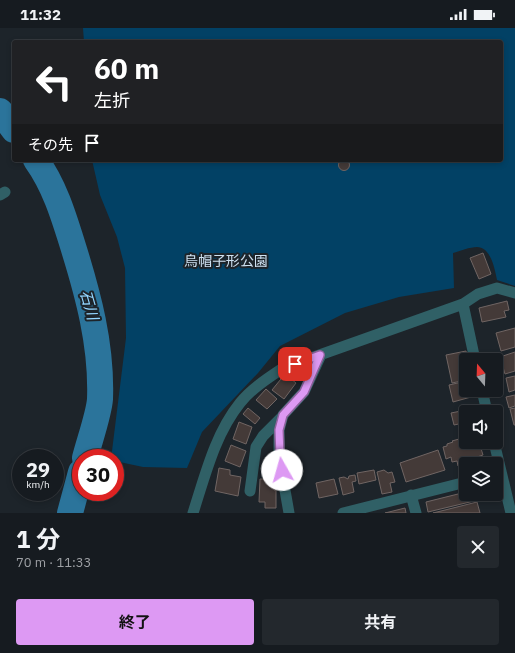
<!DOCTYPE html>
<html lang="ja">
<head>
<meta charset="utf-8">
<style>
	:root { --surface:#161b20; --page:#23282d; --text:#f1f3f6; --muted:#9ea1a5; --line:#35393e; --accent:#dd99f3 }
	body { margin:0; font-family:"IBM Plex Sans","Noto Sans JP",sans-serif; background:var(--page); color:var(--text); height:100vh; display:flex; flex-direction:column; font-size:15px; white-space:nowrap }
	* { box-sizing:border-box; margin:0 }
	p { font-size:13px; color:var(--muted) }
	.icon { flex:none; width:22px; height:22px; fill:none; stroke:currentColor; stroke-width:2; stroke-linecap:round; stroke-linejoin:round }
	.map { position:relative; height:485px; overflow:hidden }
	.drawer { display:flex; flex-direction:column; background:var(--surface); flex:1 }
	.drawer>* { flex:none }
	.guide { position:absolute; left:12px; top:12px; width:491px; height:122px; border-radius:4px; box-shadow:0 2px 6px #0003,0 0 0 1px var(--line); background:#202124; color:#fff; overflow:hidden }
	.needle { width:26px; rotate:341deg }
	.buttons { position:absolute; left:459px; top:325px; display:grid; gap:8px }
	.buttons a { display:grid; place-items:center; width:44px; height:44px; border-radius:4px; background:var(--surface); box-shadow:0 2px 6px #0003,0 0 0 1px var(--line); font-size:20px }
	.speed { position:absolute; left:12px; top:421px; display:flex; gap:8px; font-size:20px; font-weight:700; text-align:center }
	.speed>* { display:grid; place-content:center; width:52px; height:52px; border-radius:50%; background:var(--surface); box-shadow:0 2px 6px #0003,0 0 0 1px var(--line); line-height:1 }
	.speed small { font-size:10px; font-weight:400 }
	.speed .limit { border:6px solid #d22; background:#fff; color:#111 }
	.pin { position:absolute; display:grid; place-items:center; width:34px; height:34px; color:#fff; margin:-17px; border-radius:8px; box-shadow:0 2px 6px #0006 }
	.me { position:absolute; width:44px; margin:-22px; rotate:353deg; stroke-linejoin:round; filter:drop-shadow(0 0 3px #0008) }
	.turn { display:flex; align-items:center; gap:14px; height:84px; padding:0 16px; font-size:18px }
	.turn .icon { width:52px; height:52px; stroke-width:2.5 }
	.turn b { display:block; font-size:28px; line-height:34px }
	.then { display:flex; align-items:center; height:38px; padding:0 16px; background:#0003; gap:8px; font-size:15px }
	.round { display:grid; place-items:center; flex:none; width:42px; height:42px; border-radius:4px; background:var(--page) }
	.head { display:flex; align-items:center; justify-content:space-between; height:68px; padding:0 16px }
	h1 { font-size:24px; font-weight:700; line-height:30px }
	.button { display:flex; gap:8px; margin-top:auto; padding:8px 16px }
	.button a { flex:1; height:46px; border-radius:4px; background:var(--accent); color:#111; font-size:16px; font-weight:700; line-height:46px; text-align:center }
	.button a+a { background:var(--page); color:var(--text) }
	.status { display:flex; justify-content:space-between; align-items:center; height:28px; padding:0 20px; background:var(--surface); direction:ltr }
	.status svg { height:11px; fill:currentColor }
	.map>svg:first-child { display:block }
	.green { fill:#024165 }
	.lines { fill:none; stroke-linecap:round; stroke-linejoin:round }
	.river { stroke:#2b749b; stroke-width:26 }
	.building { fill:#443a38; stroke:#706563 }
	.minor { stroke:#306066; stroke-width:11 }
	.route-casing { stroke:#90639e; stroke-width:10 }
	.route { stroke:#dd99f3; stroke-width:7 }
	.labels { text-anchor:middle; stroke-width:4; stroke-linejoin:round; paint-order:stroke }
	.park-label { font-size:14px; fill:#cee1f1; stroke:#1d242a }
	.water-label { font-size:15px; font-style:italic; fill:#93d6ff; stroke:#1d242a }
</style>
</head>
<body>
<div class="status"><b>11:32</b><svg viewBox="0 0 49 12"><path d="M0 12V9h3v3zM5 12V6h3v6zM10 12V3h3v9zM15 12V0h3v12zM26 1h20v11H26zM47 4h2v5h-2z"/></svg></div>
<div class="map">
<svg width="515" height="485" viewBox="0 0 515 485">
	<rect width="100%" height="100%" fill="#1d242a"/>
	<path class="green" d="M83 0H515V258L497 252C495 242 491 219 477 219 470 219 460 223 453 225L454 260 399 269 345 285 280 318 258 345 202 404 187 440 143 439 115 433V430H112V423L126 310 125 240 117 209 100 167 92 132H501V14H84Z"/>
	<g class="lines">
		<path class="river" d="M0 83 14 102
			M36 132C54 157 63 186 72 215 88 266 102 317 100 371 99 386 89 414 85 430
			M70 485 81 444"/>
	</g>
	<path class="building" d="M338.5 137a5.5 5.5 0 1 1 11 0a5.5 5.5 0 1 1-11 0Z
		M483 225 491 246 479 251 470 230Z
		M507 273 509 282 504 283 506 289 482 294 479 280Z
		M515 300V319L501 323 496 305Z
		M466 323 468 332H466V352L452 355 446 327Z
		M515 324V343L505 346 500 329Z
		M285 346 296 355 284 371 272 362Z
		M515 348V362L509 364 506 350Z
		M466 353V362H469L471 369 453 374 449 357Z
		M266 361 277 371 267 381 256 372Z
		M515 367V378L509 380 506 369Z
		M477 378 478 384H466L465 395 462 382Z
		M248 380 260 390 255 396 243 386Z
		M515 380V397H514L510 381Z
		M461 383 463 395 454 397 451 385Z
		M239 394 252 399 246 416 233 411Z
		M466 409V414H479L483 427 474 430V433L458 438 457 433 452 434 451 429 446 431 443 419 447 418V416L453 414 452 413Z
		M231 417 246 423 240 439 225 433Z
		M438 422 445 442 406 454 400 435Z
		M219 440 230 442V447L241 449 238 468 215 463Z
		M374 442 376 452 359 456 357 445Z
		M384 442 388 445 392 444 395 454 390 455 392 464 382 466 377 444Z
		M355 447 356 453 352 454 354 464 343 467 339 450 344 449 348 451 349 448Z
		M260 451H269V458H274V462H276V480H265V474H259Z
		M334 451 338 466 319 470 316 455Z
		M466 464V466H473L474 473 428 484 426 474Z
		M477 474 480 485H433Z
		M405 480 406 485H385Z"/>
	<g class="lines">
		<path class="minor" d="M0 167 5 164
			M463 276 475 332
			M482 362 487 384
			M494 414 511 485
			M250 463 256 419 263 408 283 388
			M411 467 416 485
			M193 485C205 448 215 406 240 375 251 361 268 350 283 340L463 276 478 266 497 260 515 265
			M289 485 279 428V402L283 387 304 364 321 327
			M343 485 466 454"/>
	</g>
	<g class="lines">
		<g class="route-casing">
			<path id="route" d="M282 442 280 428 279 402 283 387 304 364 320 327 295 336"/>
		</g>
		<use href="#route" class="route"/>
	</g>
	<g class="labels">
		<g class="park-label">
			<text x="226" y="238">烏帽子形公園</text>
		</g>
		<g class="water-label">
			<text transform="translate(89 277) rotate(74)" y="5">石川</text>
		</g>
	</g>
</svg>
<div class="buttons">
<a><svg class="needle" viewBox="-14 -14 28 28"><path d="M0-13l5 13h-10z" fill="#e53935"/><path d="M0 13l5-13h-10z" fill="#9ea1a5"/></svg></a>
<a><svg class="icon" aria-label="sound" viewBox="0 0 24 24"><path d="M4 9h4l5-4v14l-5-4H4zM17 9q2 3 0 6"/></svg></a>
<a><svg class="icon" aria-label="layers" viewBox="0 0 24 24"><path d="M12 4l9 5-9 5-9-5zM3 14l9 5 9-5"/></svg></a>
</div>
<div class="speed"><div>29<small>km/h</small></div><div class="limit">30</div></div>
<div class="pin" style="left:295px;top:336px;background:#d93025"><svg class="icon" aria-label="arrive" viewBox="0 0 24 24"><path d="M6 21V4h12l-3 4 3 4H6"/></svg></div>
<svg class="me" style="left:282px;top:442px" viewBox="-20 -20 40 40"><circle r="19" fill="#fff"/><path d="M0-13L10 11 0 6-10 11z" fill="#dd99f3"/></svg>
<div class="guide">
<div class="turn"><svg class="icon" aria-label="left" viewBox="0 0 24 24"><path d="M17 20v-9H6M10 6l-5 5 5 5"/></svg><div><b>60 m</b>左折</div></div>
<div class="then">その先<svg class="icon" aria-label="arrive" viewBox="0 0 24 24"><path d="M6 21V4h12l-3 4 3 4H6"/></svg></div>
</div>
</div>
<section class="drawer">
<div class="head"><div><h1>1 分</h1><p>70 m · 11:33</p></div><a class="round"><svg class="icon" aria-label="close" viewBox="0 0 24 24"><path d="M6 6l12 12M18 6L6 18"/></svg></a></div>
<div class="button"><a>終了</a><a>共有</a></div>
</section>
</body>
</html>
